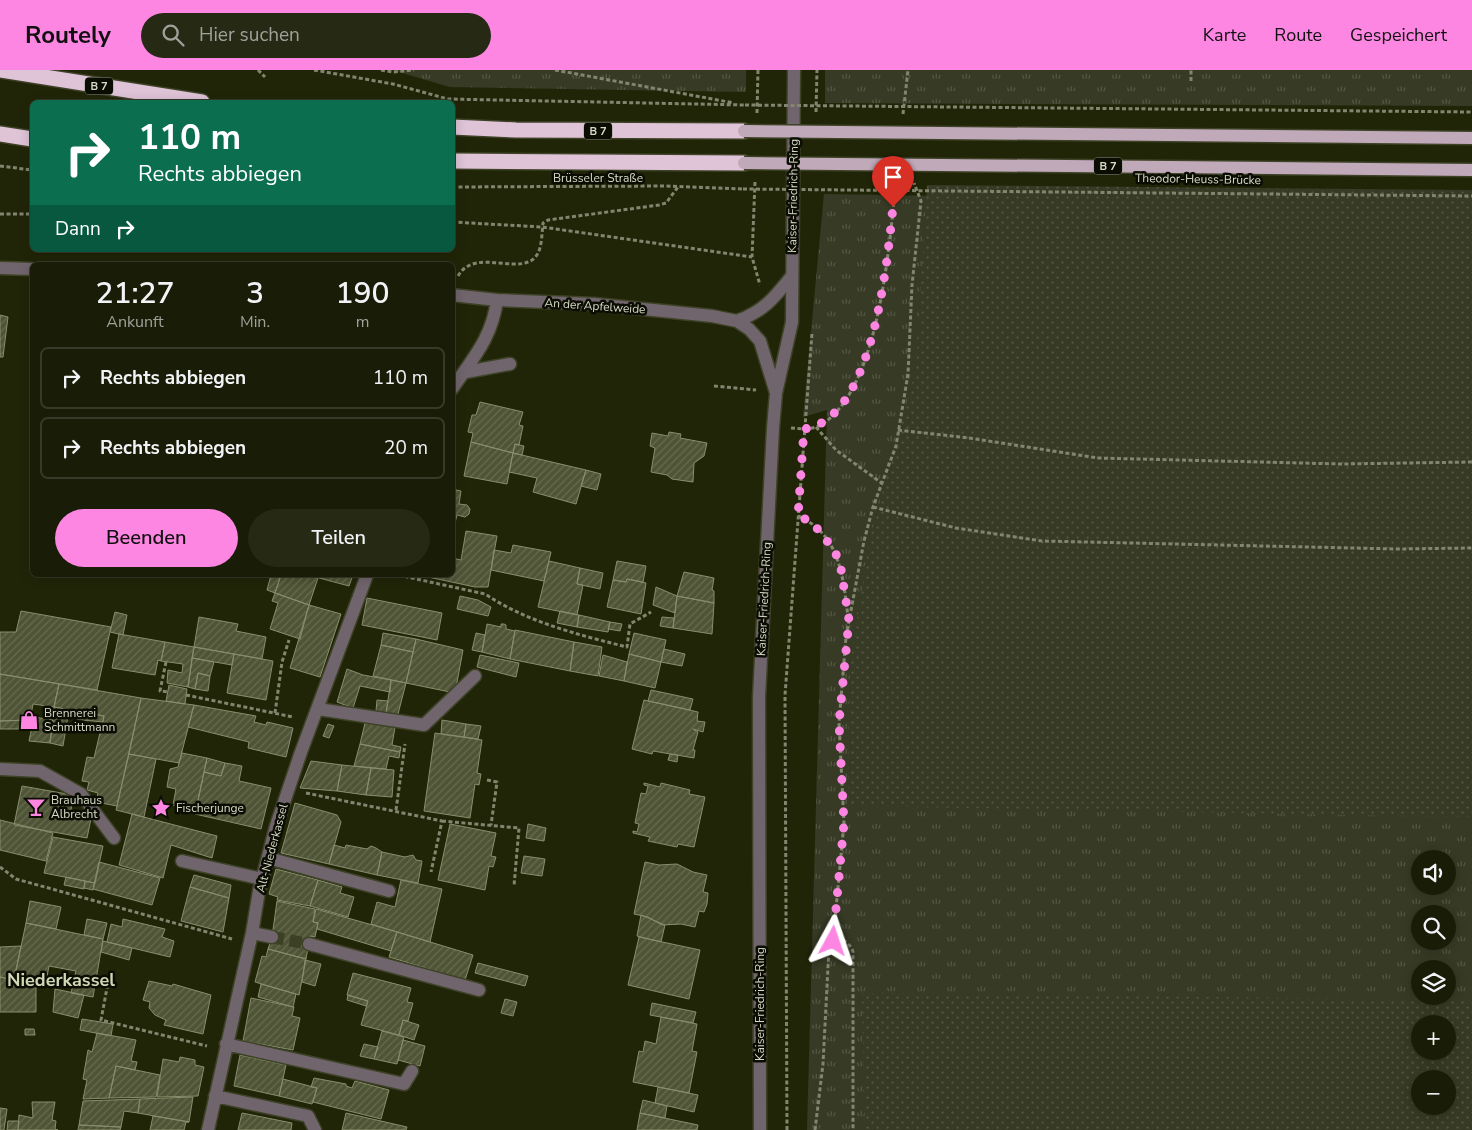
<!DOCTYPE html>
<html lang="de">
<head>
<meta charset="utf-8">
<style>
	:root { --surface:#191c06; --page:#262914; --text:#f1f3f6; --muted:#9fa19b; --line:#373a28; --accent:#fd86e2 }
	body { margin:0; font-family:"Nunito Sans",sans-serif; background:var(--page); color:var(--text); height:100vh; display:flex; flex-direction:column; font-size:19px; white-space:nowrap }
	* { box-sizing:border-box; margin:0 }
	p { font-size:16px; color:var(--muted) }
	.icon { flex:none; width:28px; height:28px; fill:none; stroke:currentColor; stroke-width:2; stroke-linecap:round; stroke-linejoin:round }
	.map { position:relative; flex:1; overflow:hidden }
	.details { position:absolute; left:30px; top:192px; width:425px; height:315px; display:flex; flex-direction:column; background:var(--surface); border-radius:8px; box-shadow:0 2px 12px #0003,0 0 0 1px var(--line) }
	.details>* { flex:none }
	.banner { position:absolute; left:30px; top:30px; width:425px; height:152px; border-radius:8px; box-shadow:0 2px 12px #0003,0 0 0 1px var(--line); background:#0b6e4f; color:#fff; overflow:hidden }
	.tools { position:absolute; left:1411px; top:780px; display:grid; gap:10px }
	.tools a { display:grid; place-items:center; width:45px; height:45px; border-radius:50%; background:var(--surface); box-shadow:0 2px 12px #0003,0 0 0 1px var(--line); font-size:25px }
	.pin { position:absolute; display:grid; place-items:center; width:42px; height:42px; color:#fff; margin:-51px -21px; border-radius:50% 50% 50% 0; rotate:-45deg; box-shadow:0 0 5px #0007 }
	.pin .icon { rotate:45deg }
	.me { position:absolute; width:55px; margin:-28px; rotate:5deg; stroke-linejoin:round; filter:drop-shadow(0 0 4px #0008) }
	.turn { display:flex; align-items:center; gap:18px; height:105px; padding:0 25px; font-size:22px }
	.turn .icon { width:65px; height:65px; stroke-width:2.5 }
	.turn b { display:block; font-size:35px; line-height:42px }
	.then { display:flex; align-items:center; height:48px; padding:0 25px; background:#0003; gap:10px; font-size:19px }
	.eta { display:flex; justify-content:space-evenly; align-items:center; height:85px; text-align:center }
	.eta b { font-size:30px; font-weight:600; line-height:35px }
	.action { display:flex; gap:10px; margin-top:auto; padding:10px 25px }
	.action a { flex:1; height:58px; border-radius:30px; background:var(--accent); color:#111; font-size:20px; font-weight:600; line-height:58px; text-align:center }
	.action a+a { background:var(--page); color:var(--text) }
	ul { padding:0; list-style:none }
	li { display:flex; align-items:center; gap:15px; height:62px; margin:0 10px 8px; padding:0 15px; border:2px solid var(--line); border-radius:8px }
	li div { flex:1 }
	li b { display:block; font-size:19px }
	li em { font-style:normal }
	header { display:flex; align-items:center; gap:30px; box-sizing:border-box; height:70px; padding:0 25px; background:var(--accent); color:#111 }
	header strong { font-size:24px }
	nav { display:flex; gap:28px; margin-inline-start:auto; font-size:18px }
	.search { width:350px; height:45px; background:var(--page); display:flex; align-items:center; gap:12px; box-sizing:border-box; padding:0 18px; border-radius:28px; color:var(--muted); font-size:19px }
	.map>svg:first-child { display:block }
	.grass { fill:url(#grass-tufts); fill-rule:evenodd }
	.garden { fill:url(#garden-dots); fill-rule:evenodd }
	.building { fill:url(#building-hatch); stroke:#888e6d }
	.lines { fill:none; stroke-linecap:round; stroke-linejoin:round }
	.minor-tunnel { stroke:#3c4025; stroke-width:12; stroke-dasharray:12 6; stroke-linecap:butt }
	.minor-casing { stroke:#3e4227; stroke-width:15 }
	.highway-casing { stroke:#3e4227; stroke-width:18 }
	.path { stroke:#82866f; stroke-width:3; stroke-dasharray:4 2.5; stroke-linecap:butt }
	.minor { stroke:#71656d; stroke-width:12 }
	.highway { stroke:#dfc3d7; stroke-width:15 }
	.major-bridge-casing { stroke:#3e4227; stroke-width:15; stroke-linecap:butt }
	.path-bridge { stroke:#82866f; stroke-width:3; stroke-dasharray:4 2.5; stroke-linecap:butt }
	.major-bridge { stroke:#c0a9b9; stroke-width:12 }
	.route { stroke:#fd86e2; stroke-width:9; stroke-dasharray:0 16.2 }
	.labels { text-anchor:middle; stroke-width:5; stroke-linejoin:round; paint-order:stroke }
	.shield { fill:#0b0d03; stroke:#999c8d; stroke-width:1 }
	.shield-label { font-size:11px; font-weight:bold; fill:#d6dac8 }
	.street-label { font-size:12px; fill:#d6dac8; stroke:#0b0d03 }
	.poi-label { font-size:12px; fill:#d6dac8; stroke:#0b0d03; text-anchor:start }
	.district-label { font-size:18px; font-weight:bold; fill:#d1d8b5; stroke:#0b0d03 }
</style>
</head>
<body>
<header>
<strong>Routely</strong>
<div class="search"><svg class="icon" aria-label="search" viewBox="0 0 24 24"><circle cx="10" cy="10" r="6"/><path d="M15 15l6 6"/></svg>Hier suchen</div>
<nav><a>Karte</a><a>Route</a><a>Gespeichert</a></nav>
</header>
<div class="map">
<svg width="1472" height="1060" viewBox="0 0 1472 1060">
	<defs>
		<pattern id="grass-tufts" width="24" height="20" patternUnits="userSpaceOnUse" patternTransform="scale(1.25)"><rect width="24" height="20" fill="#373b25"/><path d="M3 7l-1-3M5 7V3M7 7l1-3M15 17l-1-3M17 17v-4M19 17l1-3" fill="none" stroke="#535743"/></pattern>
		<pattern id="garden-dots" width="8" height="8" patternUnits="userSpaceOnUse" patternTransform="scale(1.25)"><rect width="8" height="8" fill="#373b25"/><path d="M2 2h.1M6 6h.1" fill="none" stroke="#535743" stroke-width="1.8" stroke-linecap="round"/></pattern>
		<pattern id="building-hatch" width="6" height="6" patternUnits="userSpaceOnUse" patternTransform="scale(1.25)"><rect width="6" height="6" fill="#4e5435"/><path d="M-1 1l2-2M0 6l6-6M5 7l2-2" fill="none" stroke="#676c51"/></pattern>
	</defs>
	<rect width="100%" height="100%" fill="#212508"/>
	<path class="grass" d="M392 0H746V22L450 17Z
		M825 0H1472V36L825 33Z
		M824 124 1472 135V1060H807L827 340 803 347ZM1420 789H1448V816H1420ZM1420 844H1448V871H1420ZM1420 899H1448V926H1420ZM1420 954H1448V981H1420ZM1420 1009H1448V1036H1420Z"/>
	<path class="garden" d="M927 115 1472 120V747L848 736 850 597 869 472 916 299Z
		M862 923 1472 930V1060H865ZM1420 954H1448V981H1420ZM1420 1009H1448V1036H1420Z"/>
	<path class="building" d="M0 245 8 247 3 287H0Z
		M480 332 523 342 519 355 523 356 519 375 515 374 513 383 471 372 473 363 468 362 472 345H476Z
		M669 362 681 364 680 368 707 373 704 386 694 393 693 412 672 409 667 405 651 402 655 378 650 376 652 363 668 366Z
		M471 372 513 383 507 414 464 406Z
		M515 374 524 376 522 385 513 383Z
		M513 383 586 400 576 434 533 422 537 408 509 402Z
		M586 400 601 404 597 420 581 416Z
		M452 419 461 421 459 434 467 435 470 439 469 444 465 447 457 445 454 457Z
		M466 461 497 466 488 517H475L428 507 429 505H452V488L461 490Z
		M513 475 551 482 544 511 491 500 494 480 511 483Z
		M549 491 580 498 577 514 583 515 577 545 538 537Z
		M617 491 646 496 643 512 627 509 626 512 613 510Z
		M580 498 603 503 600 519 577 514Z
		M684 502 714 508 712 520 714 521V533L677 526Z
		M271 505H281L275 523 267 520Z
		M281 505H319L309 535 275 523Z
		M320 505H353L349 516 319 508Z
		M627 509 646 513 641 544 607 537 613 510 626 512Z
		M656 517 677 526 675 543 653 535Z
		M275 523 309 535 300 569 270 559 278 533 272 531Z
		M460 526 478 530 491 537 488 546 457 539Z
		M677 526 714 533 712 564 673 558Z
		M367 528 442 543 437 570 362 555Z
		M309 535 341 544 320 607 290 598Z
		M21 541 111 557 97 620 0 604V562H16Z
		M560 541 579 545 577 557 557 553Z
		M115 542 127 545 123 565 110 562Z
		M579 545 610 552 608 562 577 557Z
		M199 547 238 554 236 561 266 567 262 589 194 577Z
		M662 547 674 548 673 558 660 556Z
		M610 552 622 554 620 561 608 559Z
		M487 554 501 557V554H504L506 555V559L515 561 510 589 482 582Z
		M515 560 574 572 570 601 510 589Z
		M383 563 416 569 413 582 381 575Z
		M476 563 485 565 482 582 472 580Z
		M634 563 666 570 661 592 629 584Z
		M119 564 165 572 161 591 158 590 155 605 112 598Z
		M416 569 463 580 455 623 406 613Z
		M165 572 194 577 188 617 167 613 168 600 182 603 183 594 161 591Z
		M574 572 602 577 598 606 570 601Z
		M381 575 413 582 406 613 373 606Z
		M194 577 234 584 232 595 192 588Z
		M664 579 685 584 682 596 661 592Z
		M234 584 273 591 266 630 227 623Z
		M629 584 661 592 655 618 624 611Z
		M480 585 519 593 516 607 477 597Z
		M603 585 627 592 624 611 599 606Z
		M192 588 214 592 210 606 198 603 195 619 188 617Z
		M347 599 363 605 391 610 390 622 360 616 353 638 337 632Z
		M198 603 210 606 208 621 195 619Z
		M0 604 59 614 54 637 33 634 30 650 0 651Z
		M391 610 406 613 398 644 386 643Z
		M59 614 141 628 117 736 96 732 98 723 87 720 89 712 82 711 87 687 94 688 104 646 54 637Z
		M169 615 187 619 185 634 166 631Z
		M651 620 693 629 690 640 648 631Z
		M141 628 194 635 179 693 129 684Z
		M377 630 388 631 386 643 376 641Z
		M644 630 698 642 697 651 705 652 703 662 693 659 698 662 693 680H695L694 688 653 681 652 684 632 679Z
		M194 635 256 646 254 652 266 655 267 652 293 658 286 687 248 678 249 672 188 657Z
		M54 637 69 640 63 676 50 673Z
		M69 640 83 642V650L68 647Z
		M83 642 104 646 103 652 83 650Z
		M34 647 53 650 50 673 29 671Z
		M442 650 466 654 464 667 441 664Z
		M0 651 30 650 34 651 31 659H0Z
		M365 653 395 657 392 675 401 677 400 682 360 674Z
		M328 654 334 656 329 668 323 666Z
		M466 654 481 656 478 669 464 667Z
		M435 663 482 670 477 703 481 704 479 715 475 714 470 748 424 741Z
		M360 674 400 682 399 688 389 686 386 699 354 696Z
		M182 683 207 688 196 740 173 735 176 719 167 717 170 699 178 697Z
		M129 684 156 689 144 747 116 740Z
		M670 684 678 685 677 692 668 690Z
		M207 688 225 693 221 706 204 702Z
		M311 691 342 695 337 721 300 718Z
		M225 693 242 696 239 711 271 718 261 759 195 744 204 702 221 706Z
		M342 695 371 698 366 725 337 721Z
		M371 698 394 700 392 727 366 725Z
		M644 713 660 717 661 713 690 720 689 724 705 727 694 777 678 774 677 777 648 771 650 767 633 763V761L637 762 639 754 635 753 641 723 646 724 648 716 644 715Z
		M22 716 73 725 71 740 92 744 87 768 14 755Z
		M295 733 337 745 341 752 329 794 281 783Z
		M132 744 217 766 212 788 171 775 163 808 119 795Z
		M0 750 53 763 46 791 0 780Z
		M450 754 496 763 491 786 496 787 493 797 489 796 485 820 438 810Z
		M528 754 546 758 544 771 526 768Z
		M53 767 103 776 95 813 44 803Z
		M334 775 345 778 346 775 367 779 371 776 376 778 382 782 377 805 329 794Z
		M382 782 405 787 413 785 416 790 422 791 418 813 377 805Z
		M524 786 545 789 542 806 521 803Z
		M99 792 160 808 152 835 93 819Z
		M645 792 659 795 677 794 693 802 707 805 703 822 708 823 707 834 704 842 699 841 695 857 681 854 662 855 648 847 634 844Z
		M276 799 318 810 310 836 277 830 278 827 269 824Z
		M194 805 231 815 229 828 190 817Z
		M66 807 85 811 84 819 64 815Z
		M318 810 342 817 340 823 354 827 348 847 310 836Z
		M401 810 442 819 430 872 371 854 377 832 395 837Z
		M85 811 95 813 93 820 84 818Z
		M190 817 229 828 223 862 181 851Z
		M30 831 61 837 56 859 26 853Z
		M277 831 315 839 313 852 318 853 315 867 310 866 306 889 268 879 272 867Z
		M316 839 397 862 391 881 317 859 318 853 313 852Z
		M641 845 665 855 661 872 637 866Z
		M87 849 107 853 103 869 84 865Z
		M123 849 165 859 162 867 174 871 170 887 107 872 111 854 122 857Z
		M26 853 103 869 93 927 71 923 76 901 49 896 45 917 14 910Z
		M397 862 473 885 465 910 389 887Z
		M639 867 700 880 689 929 628 915Z
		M103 871 132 878 129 890 101 882Z
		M21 876 14 910 0 907V877Z
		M268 879 306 889 299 925 255 912 262 886 266 887Z
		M305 890 321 894 315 916 302 912Z
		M478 893 528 906 525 916 475 903Z
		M353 903 411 918 407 932 413 933 408 951 403 950 399 965 361 955 368 931 347 925Z
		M0 907 36 915V942H0Z
		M149 911 172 916 173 914 211 925 203 964 164 955 166 950 155 945 149 938 150 932 143 930Z
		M261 914 296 924 293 937 258 927Z
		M55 919 84 925 78 948 53 942Z
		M348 925 368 931 366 936 347 930Z
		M251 928 294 937 292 946 300 948 293 980 243 971Z
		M505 929 517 932 513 946 501 943Z
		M652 933 696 942 693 953 650 945Z
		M661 947 697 954 692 981 697 982 689 1023 633 1012 639 981 643 982 645 971 656 974Z
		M82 949 113 954 111 966 80 960Z
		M403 950 419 955 414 970 399 965Z
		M25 959H34L35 965H25Z
		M382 961 404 967 397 994 374 989Z
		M97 963 136 970 131 991 137 992 135 1000 116 996 109 1028 83 1029 87 1010 83 1009 88 980 92 982Z
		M403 970 425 976 420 996 398 990Z
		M364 974 378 977 374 989 360 986Z
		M240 985 286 995 279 1026 234 1016Z
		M180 987 195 990V995L204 997 198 1026 157 1027 163 989 179 992Z
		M116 996 160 1005 156 1027 109 1028Z
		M314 1008 346 1014V1016L352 1018 355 1011 389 1020 381 1049 313 1032 317 1018 311 1017Z
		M283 1009 317 1018 312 1034 279 1026Z
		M658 1017 698 1025 694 1042 655 1033Z
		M193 1027 189 1052 138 1043 140 1029Z
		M140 1029 138 1043 124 1041 121 1057 79 1055 83 1031Z
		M643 1030 667 1036 665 1048 640 1043Z
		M32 1032H55L52 1050 56 1051 55 1059 58 1060H18L19 1045 33 1048Z
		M0 1038 7 1039 4 1060H0Z
		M242 1043 292 1053 291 1060H238Z
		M346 1043 407 1057 406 1060H342Z
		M640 1043 698 1055 697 1060H637Z
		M153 1046 189 1052H186L184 1060H150Z
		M8 1051H19L18 1060H7Z
		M79 1055 121 1057 120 1060H78Z"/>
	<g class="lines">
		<path class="minor-tunnel" d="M272 867 309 874"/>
		<g class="minor-casing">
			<path id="minor" d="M0 198 32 199
				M452 225 497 230 594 234 712 246 737 251 749 259 760 271 776 323
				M737 251C764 241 774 228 791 207
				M466 302 510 294
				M452 319C473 288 492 268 497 230
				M318 639 424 655 475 606
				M0 699 40 701 81 724 114 768
				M268 788 389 821
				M182 791 262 809
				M252 863 272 867
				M309 874 479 920
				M226 974 404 1014 412 1001
				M215 1026 308 1046 315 1060
				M208 1060 252 863 259 821 276 756 301 682 367 505
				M760 1060 759 627 773 358 776 323 792 252 794 0"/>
		</g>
		<g class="highway-casing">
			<path id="highway" d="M1 0 202 32
				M452 57 516 60 744 61
				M0 64 32 69
				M452 91 744 93"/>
		</g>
		<path class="path" d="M258 0 265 7
			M314 0 393 14 448 29 745 35
			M381 0 393 2 414 0
			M555 0 734 33
			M1191 11V0
			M816 42 817 0
			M757 43 758 0
			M903 44 908 0
			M0 96 32 100
			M755 112 752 187 760 215
			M452 117 665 116 743 119
			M0 144H32
			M452 152 542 157 752 187
			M458 206C476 175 524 210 538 183 542 176 542 161 543 153L548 150 659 135 666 133 678 117
			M714 316 756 320
			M816 357 836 380 883 414
			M791 358C802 359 815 360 824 353 880 314 889 175 896 112
			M898 360 969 368 1098 388 1341 394 1472 392
			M873 437 956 458 1042 471 1397 479 1472 478
			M798 446C840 464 843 507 848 547
			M398 505 485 524C527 552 579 565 627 577L630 554 651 542
			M166 592 160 621 168 622
			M186 625 293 647
			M275 643 282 592 289 570
			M487 710 497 712 491 755
			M306 723 442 751 431 802
			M396 740 405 674
			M442 751 519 758 514 816
			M0 797 16 809 232 869
			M833 871 844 753 839 653 846 567 864 471 873 437 896 376 908 304 912 215 921 131 914 113
			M110 902 101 950 207 976
			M787 1060 785 625 812 263
			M815 1060 823 994 829 878 833 871 843 869 852 878 853 882V1060"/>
		<use href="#minor" class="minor"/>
		<use href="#highway" class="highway"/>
		<g class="major-bridge-casing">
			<path id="major-bridge" d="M744 61 1472 68
				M744 93 1472 100"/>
		</g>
		<path class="path-bridge" d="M745 35 1472 42
			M743 119 1472 126"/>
		<use href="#major-bridge" class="major-bridge"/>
	</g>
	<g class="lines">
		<path class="route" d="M833 871 844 753 839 653 849 550 841 499 835 481 812 452 798 446 804 359C874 349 887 192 893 137"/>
	</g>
	<defs>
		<g id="shop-bare" transform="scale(1.5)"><path d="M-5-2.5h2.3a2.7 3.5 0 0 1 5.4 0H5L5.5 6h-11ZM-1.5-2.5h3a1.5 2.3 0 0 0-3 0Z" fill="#fd86e2" stroke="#0b0d03" stroke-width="2.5" paint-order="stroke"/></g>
		<g id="bar-bare" transform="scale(1.5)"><path d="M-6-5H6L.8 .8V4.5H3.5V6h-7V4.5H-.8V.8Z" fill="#fd86e2" stroke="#0b0d03" stroke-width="2.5" paint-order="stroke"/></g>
		<g id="sight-bare" transform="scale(1.5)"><path d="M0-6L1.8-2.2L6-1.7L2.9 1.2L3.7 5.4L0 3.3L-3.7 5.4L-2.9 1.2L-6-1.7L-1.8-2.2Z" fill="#fd86e2" stroke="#0b0d03" stroke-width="2.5" paint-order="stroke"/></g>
	</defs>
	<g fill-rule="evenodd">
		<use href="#shop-bare" x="29" y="650"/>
		<use href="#bar-bare" x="36" y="737"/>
		<use href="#sight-bare" x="161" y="738"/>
	</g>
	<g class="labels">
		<g class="shield">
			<rect x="85" y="7.5" width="28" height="17" rx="4"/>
			<rect x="584" y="52.5" width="28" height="17" rx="4"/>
			<rect x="1094" y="87.5" width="28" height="17" rx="4"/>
		</g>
		<g class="shield-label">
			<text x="99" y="20">B 7</text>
			<text x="598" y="65">B 7</text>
			<text x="1108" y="100">B 7</text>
		</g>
		<g class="street-label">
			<text x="598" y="112">Brüsseler Straße</text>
			<text transform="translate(1198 109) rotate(1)" y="4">Theodor-Heuss-Brücke</text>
			<text transform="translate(793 126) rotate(-89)" y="4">Kaiser-Friedrich-Ring</text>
			<text transform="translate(595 236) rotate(4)" y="4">An der Apfelweide</text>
			<text transform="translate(764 529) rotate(-87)" y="4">Kaiser-Friedrich-Ring</text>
			<text transform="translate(272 778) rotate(-75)" y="4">Alt-Niederkassel</text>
			<text transform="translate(760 934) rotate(-90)" y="4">Kaiser-Friedrich-Ring</text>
		</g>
		<g class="poi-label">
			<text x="44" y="647">Brennerei<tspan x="44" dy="14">Schmittmann</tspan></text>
			<text x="51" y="734">Brauhaus<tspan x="51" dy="14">Albrecht</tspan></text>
			<text x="176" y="742">Fischerjunge</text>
		</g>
		<g class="district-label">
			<text x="61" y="916">Niederkassel</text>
		</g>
	</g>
</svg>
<div class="tools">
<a><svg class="icon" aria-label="sound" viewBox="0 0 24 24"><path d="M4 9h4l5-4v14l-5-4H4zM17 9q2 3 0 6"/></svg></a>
<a><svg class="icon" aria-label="search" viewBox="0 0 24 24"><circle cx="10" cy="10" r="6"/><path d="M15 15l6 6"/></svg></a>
<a><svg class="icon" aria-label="layers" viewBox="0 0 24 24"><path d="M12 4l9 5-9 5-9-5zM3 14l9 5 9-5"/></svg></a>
<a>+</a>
<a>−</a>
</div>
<div class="pin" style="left:893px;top:137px;background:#d93025"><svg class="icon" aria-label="arrive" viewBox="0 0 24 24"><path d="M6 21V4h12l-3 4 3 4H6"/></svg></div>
<svg class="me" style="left:833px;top:871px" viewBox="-20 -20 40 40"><path d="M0-17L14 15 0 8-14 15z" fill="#fd86e2" stroke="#fff" stroke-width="4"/></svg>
<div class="banner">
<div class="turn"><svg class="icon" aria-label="right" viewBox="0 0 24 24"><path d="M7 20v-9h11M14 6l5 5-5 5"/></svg><div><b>110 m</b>Rechts abbiegen</div></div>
<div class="then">Dann<svg class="icon" aria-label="right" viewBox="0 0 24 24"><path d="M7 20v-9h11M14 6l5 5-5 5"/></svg></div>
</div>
<section class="details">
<div class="eta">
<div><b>21:27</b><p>Ankunft</p></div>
<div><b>3</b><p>Min.</p></div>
<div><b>190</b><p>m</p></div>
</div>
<ul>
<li><svg class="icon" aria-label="right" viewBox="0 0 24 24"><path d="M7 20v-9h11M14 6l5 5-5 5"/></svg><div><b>Rechts abbiegen</b></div><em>110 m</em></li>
<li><svg class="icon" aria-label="right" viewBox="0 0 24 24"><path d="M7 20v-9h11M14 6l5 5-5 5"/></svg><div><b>Rechts abbiegen</b></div><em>20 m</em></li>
</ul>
<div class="action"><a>Beenden</a><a>Teilen</a></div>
</section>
</div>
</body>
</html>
